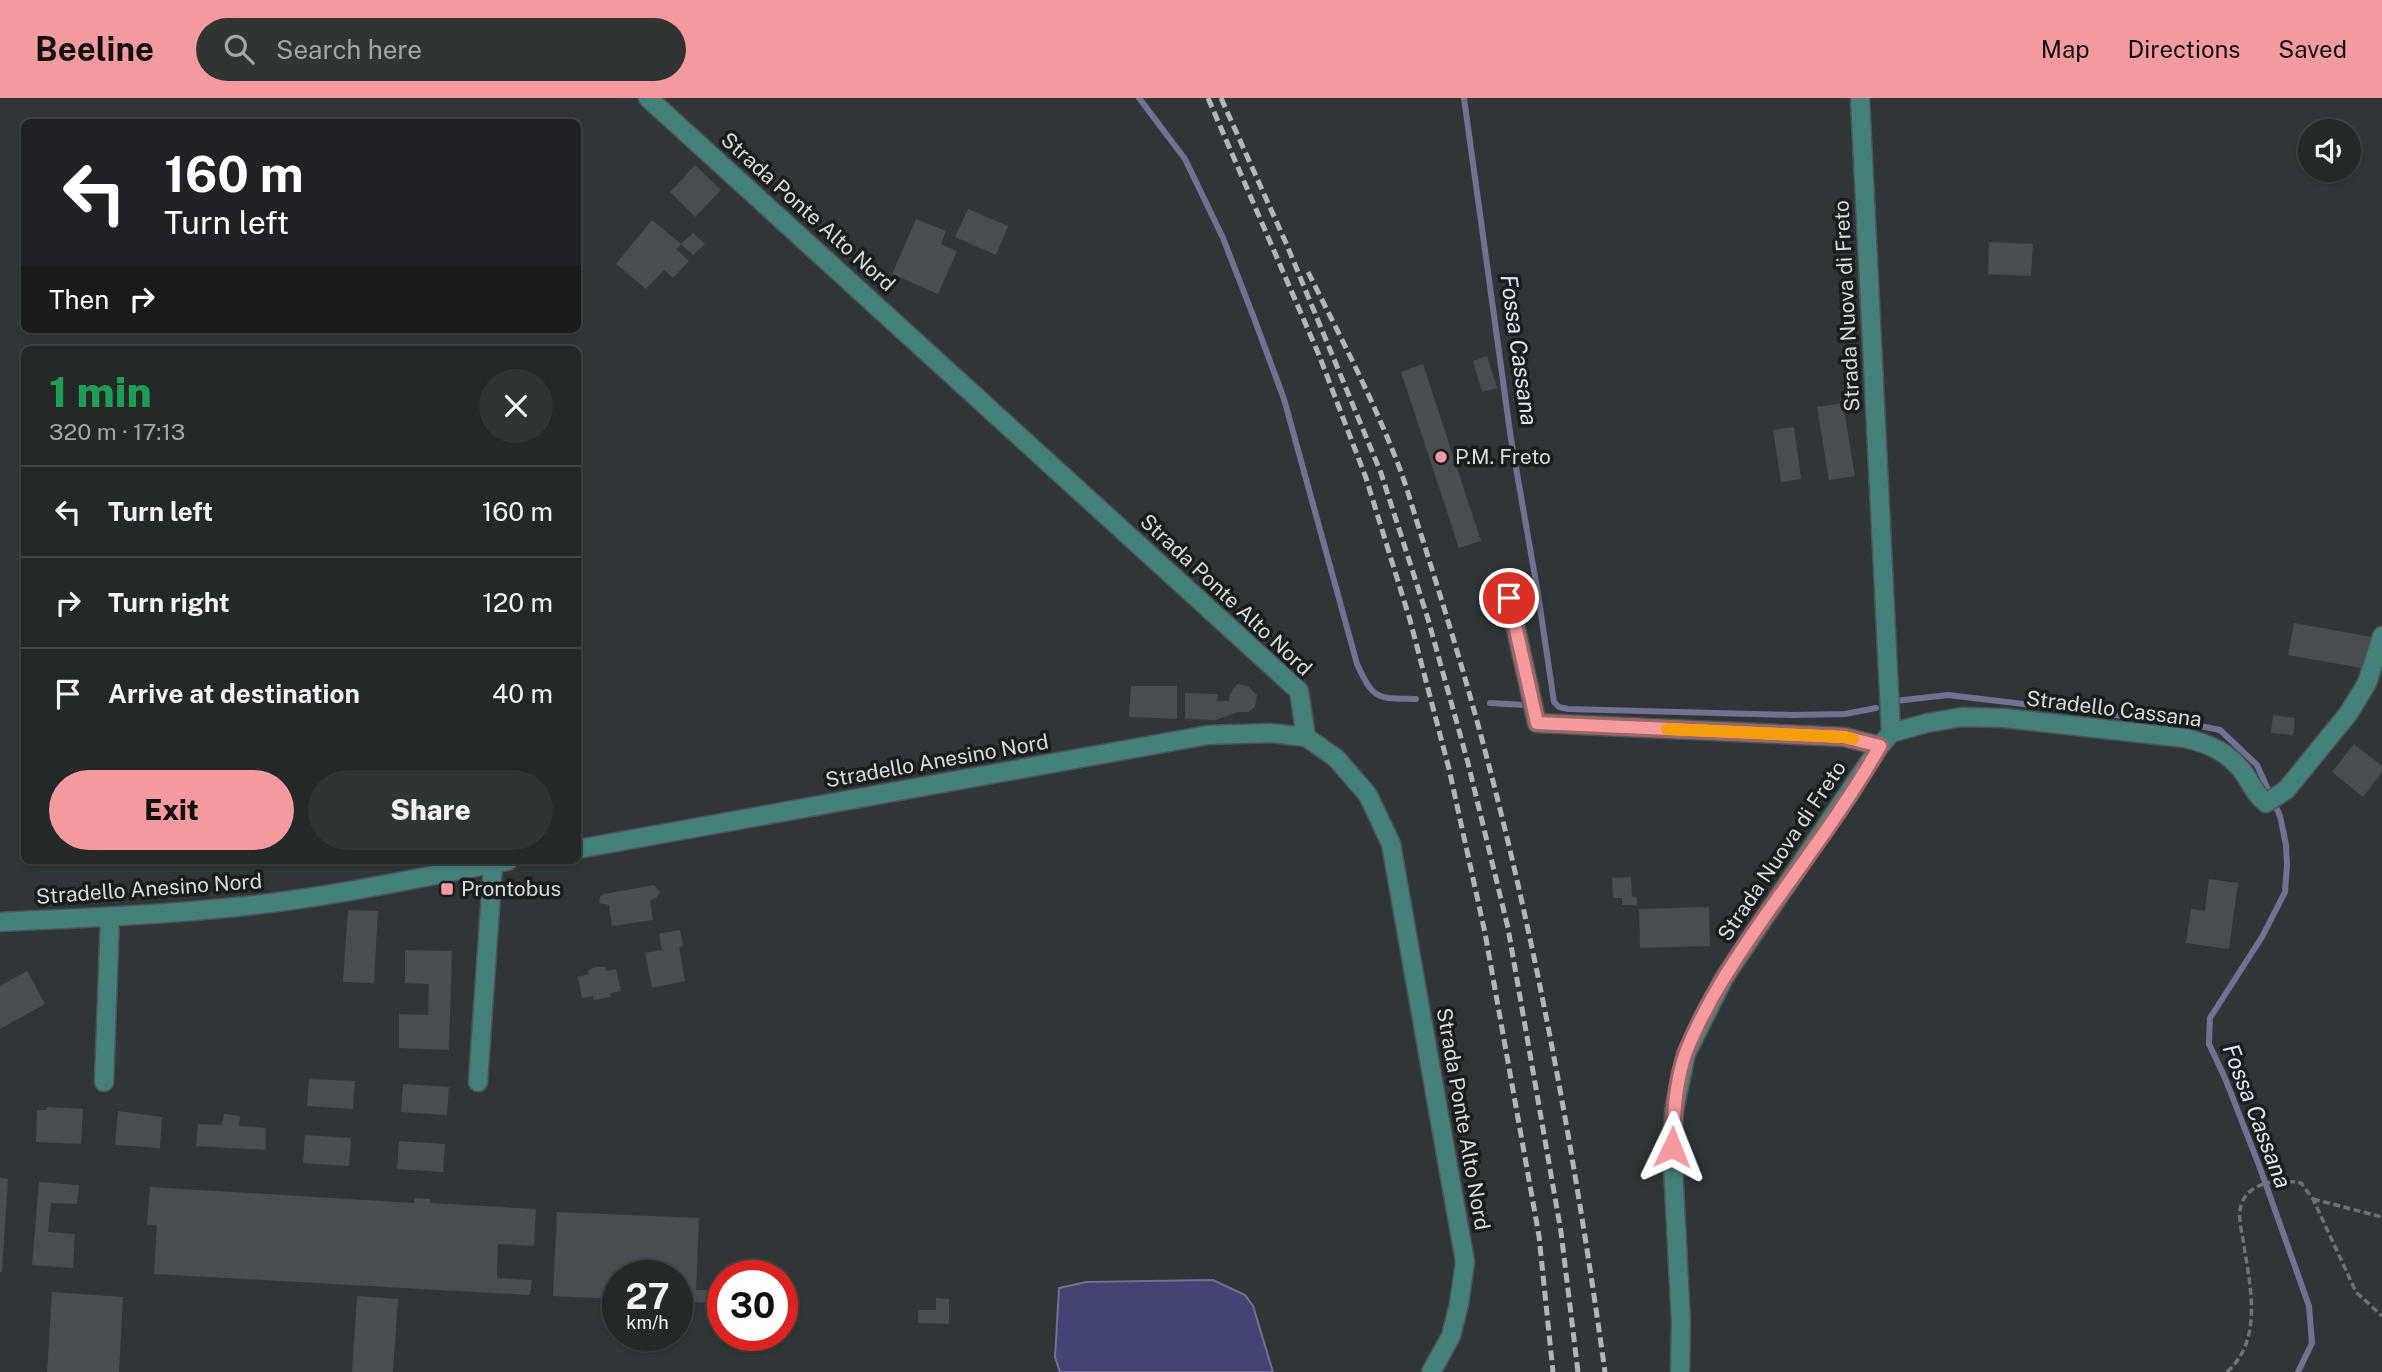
<!DOCTYPE html>
<html lang="en">
<head>
<meta charset="utf-8">
<style>
	:root { --surface:#242829; --page:#303435; --text:#f1f3f6; --muted:#a3a6a8; --line:#414446; --accent:#f59b9f }
	body { margin:0; font-family:"Public Sans",sans-serif; background:var(--page); color:var(--text); height:100vh; display:flex; flex-direction:column; font-size:26px; white-space:nowrap }
	* { box-sizing:border-box; margin:0 }
	p { font-size:23px; color:var(--muted) }
	.icon { flex:none; width:38px; height:38px; fill:none; stroke:currentColor; stroke-width:2; stroke-linecap:round; stroke-linejoin:round }
	.map { position:relative; flex:1; overflow:hidden }
	.drawer { position:absolute; left:21px; top:248px; width:560px; height:518px; display:flex; flex-direction:column; background:var(--surface); border-radius:10px; box-shadow:0 2px 5px #0004,0 0 0 2px var(--line) }
	.drawer>* { flex:none }
	.banner { position:absolute; left:21px; top:21px; width:560px; height:214px; border-radius:10px; box-shadow:0 2px 5px #0004,0 0 0 2px var(--line); background:#202124; color:#fff; overflow:hidden }
	.fabs { position:absolute; left:2298px; top:21px; display:grid; gap:14px }
	.fabs a { display:grid; place-items:center; width:63px; height:63px; border-radius:50%; background:var(--surface); box-shadow:0 2px 5px #0004,0 0 0 2px var(--line); font-size:35px }
	.speed { position:absolute; left:602px; top:1162px; display:flex; gap:14px; font-size:35px; font-weight:700; text-align:center }
	.speed>* { display:grid; place-content:center; width:91px; height:91px; border-radius:50%; background:var(--surface); box-shadow:0 2px 5px #0004,0 0 0 2px var(--line); line-height:1 }
	.speed small { font-size:18px; font-weight:400 }
	.speed .limit { border:10px solid #d22; background:#fff; color:#111 }
	.pin { position:absolute; display:grid; place-items:center; width:60px; height:60px; color:#fff; margin:-30px; border:4px solid #fff; border-radius:50%; box-shadow:0 2px 7px #0007 }
	.me { position:absolute; width:77px; margin:-38px; rotate:2deg; stroke-linejoin:round; filter:drop-shadow(0 0 5px #0008) }
	.turn { display:flex; align-items:center; gap:24px; height:147px; padding:0 28px; font-size:32px }
	.turn .icon { width:91px; height:91px; stroke-width:2.5 }
	.turn b { display:block; font-size:49px; line-height:60px }
	.then { display:flex; align-items:center; height:66px; padding:0 28px; background:#0003; gap:14px; font-size:26px }
	.round { display:grid; place-items:center; flex:none; width:74px; height:74px; border-radius:37px; background:var(--page) }
	.headline { display:flex; align-items:center; justify-content:space-between; height:119px; padding:0 28px }
	h1 { font-size:42px; font-weight:800; line-height:52px; color:#1e9e55 }
	.action { display:flex; gap:14px; margin-top:auto; padding:14px 28px }
	.action a { flex:1; height:80px; border-radius:42px; background:var(--accent); color:#111; font-size:28px; font-weight:800; line-height:80px; text-align:center }
	.action a+a { background:var(--page); color:var(--text) }
	ul { padding:0; list-style:none }
	li { display:flex; align-items:center; gap:21px; height:91px; padding:0 28px; border-top:2px solid var(--line) }
	li div { flex:1 }
	li b { display:block; font-size:26px }
	li em { font-style:normal }
	header { display:flex; align-items:center; gap:42px; box-sizing:border-box; height:98px; padding:0 35px; background:var(--accent); color:#111 }
	header strong { font-size:33px }
	nav { display:flex; gap:38px; margin-inline-start:auto; font-size:24px }
	.search { width:490px; height:63px; background:var(--page); display:flex; align-items:center; gap:18px; box-sizing:border-box; padding:0 24px; border-radius:38px; color:var(--muted); font-size:26px }
	.map>svg:first-child { display:block }
	.water { fill:#444474; stroke:#707193; stroke-width:2 }
	.lines { fill:none; stroke-linecap:round; stroke-linejoin:round }
	.stream { stroke:#707193; stroke-width:6 }
	.building { fill:#494c50 }
	.minor-casing { stroke:#4e5455; stroke-width:21 }
	.path { stroke:#6d7273; stroke-width:3.5; stroke-dasharray:7 3.5; stroke-linecap:butt }
	.minor { stroke:#45807a; stroke-width:18 }
	.rail { stroke:#b2b6b7; stroke-width:5; stroke-dasharray:10 5; stroke-linecap:butt }
	.route-casing { stroke:#9f6567; stroke-width:18 }
	.route { stroke:#f59b9f; stroke-width:12 }
	.slow { stroke:#f59e0b; stroke-width:12 }
	.poi-dot { fill:#f59b9f; stroke:#1a1d1d; stroke-width:2.5 }
	.labels { text-anchor:middle; stroke-width:7; stroke-linejoin:round; paint-order:stroke }
	.street-label { font-size:21px; fill:#d8dbdc; stroke:#1a1d1d }
	.poi-label { font-size:21px; fill:#d8dbdc; stroke:#1a1d1d; text-anchor:start }
	.water-label { font-size:23px; font-style:italic; fill:#e1e2f2; stroke:#1a1d1d }
</style>
</head>
<body>
<header>
<strong>Beeline</strong>
<div class="search"><svg class="icon" aria-label="search" viewBox="0 0 24 24"><circle cx="10" cy="10" r="6"/><path d="M15 15l6 6"/></svg>Search here</div>
<nav><a>Map</a><a>Directions</a><a>Saved</a></nav>
</header>
<div class="map">
<svg width="2382" height="1274" viewBox="0 0 2382 1274">
	<rect width="100%" height="100%" fill="#303637"/>
	<path class="water" d="M1213 1182 1245 1197 1253 1208 1273 1274H1060L1055 1259 1059 1190 1086 1184Z"/>
	<g class="lines">
		<path class="stream" d="M1139 0 1185 61 1223 140 1254 220 1284 301 1357 566C1374 603 1377 600 1416 601
			M1464 0 1511 341 1538 496 1554 604 1559 609 1568 611 1793 617 1845 616 1876 610
			M1895 603 1948 597 2190 626 2220 632 2257 667 2280 718 2286 747 2287 767 2285 794 2262 839 2210 920 2209 946 2225 980 2260 1070 2309 1208 2312 1245 2298 1274
			M1490 605 1524 607"/>
	</g>
	<path class="building" d="M695 67 721 92 695 119 670 94Z
		M968 111 1008 128 996 157 955 139Z
		M916 121 946 133 941 146 957 153 938 196 892 176Z
		M652 122 681 146 693 135 705 146 693 157 681 146 676 151 689 163 673 180 664 172 646 191 616 166Z
		M1989 144 2033 146 2031 178 1988 176Z
		M1487 258 1497 290 1482 294 1473 263Z
		M1423 266 1481 443 1459 450 1401 274Z
		M1843 305 1855 378 1829 382 1817 309Z
		M1794 329 1801 381 1781 384 1773 332Z
		M2294 525 2372 539 2367 571 2288 557Z
		M1237 586 1248 588 1257 597 1255 609 1248 614H1238L1216 622 1185 621V595L1218 596 1217 603H1229L1230 596Z
		M1131 588H1177V621L1129 619Z
		M2273 617 2295 620 2293 637 2271 635Z
		M2354 646 2382 668V674L2363 699 2332 674Z
		M1631 779 1632 799H1637V807H1622V800H1613L1612 780Z
		M2209 781 2238 785 2229 851 2186 845 2191 811 2205 813Z
		M654 787 660 794 656 800 650 802 653 822 612 828 609 807 599 805 600 799 604 796Z
		M1709 809 1710 848 1640 850 1639 811Z
		M348 812 378 813 374 885 343 884Z
		M680 832 683 848 679 849 685 883 652 890 645 855 662 852 659 836Z
		M405 852 452 853 449 952 399 950V916L428 917 429 886 405 885Z
		M595 869H605L606 873 616 871 621 893 610 895 611 899 594 902 593 898 582 900 578 879 589 876 588 873Z
		M27 873 45 906 0 931V888Z
		M309 981 355 983 353 1011 307 1008Z
		M403 986 449 989 447 1017 401 1014Z
		M47 1009 83 1011 81 1046 36 1044 37 1012H47Z
		M118 1013 162 1019 160 1050 115 1047Z
		M224 1016 240 1018 239 1028 266 1030 265 1052 196 1048 198 1026 222 1027Z
		M305 1037 351 1040 349 1068 303 1065Z
		M399 1043 445 1046 443 1074 397 1071Z
		M0 1080 8 1081 2 1174H0Z
		M39 1084 79 1087 77 1106 51 1105 48 1134 75 1136 73 1170 32 1167Z
		M150 1089 414 1105V1100L430 1101V1105L536 1111 534 1148 498 1146 497 1180 532 1182 530 1197 154 1176 157 1127H147Z
		M557 1114 699 1120 696 1192H708V1205L677 1203V1178H618V1201L553 1198Z
		M52 1194 123 1199 119 1274H47Z
		M357 1198 398 1201 393 1274H352Z
		M936 1200 949 1201V1226L918 1225V1212H936Z"/>
	<g class="lines">
		<g class="minor-casing">
			<path id="minor" d="M648 0 1299 593 1306 639 1336 660 1368 697 1391 746 1465 1164 1459 1206 1451 1238 1431 1274
				M1509 500 1537 625 1844 639 1880 648
				M1891 635 1927 625 1962 619 2004 620 2185 640C2211 646 2230 655 2246 678 2252 688 2256 697 2266 705L2286 692 2348 616 2367 585 2382 538
				M578 751 1208 637 1271 635 1306 639
				M0 824C82 820 164 817 245 808 333 799 421 779 508 763
				M104 984 110 819
				M478 984 493 766
				M1680 1274 1681 1225 1672 1049 1674 1013 1686 956 1724 880 1880 648 1891 635 1860 0"/>
		</g>
		<path class="path" d="M2313 1101 2382 1119
			M2227 1274C2265 1240 2249 1184 2243 1141 2241 1132 2238 1117 2241 1108 2247 1083 2280 1081 2301 1085L2313 1101 2356 1194 2382 1218"/>
		<use href="#minor" class="minor"/>
		<path class="rail" d="M1208 0 1319 257 1366 380 1410 522 1449 671 1485 835 1539 1138 1553 1274
			M1221 0 1286 145 1381 375 1428 521 1468 665 1508 830 1561 1134 1578 1274
			M1308 174C1339 236 1371 297 1396 361 1405 383 1411 405 1418 427 1433 474 1448 522 1462 570 1529 800 1572 1037 1605 1274"/>
	</g>
	<g class="lines">
		<g class="route-casing">
			<path id="route" d="M1509 500 1537 625 1844 639 1880 648C1846 708 1803 764 1763 821 1734 863 1705 906 1686 954 1675 985 1674 1017 1672 1049"/>
		</g>
		<use href="#route" class="route"/>
		<path class="slow" d="M1667 631 1844 639 1853 641"/>
	</g>
	<g class="poi-dot">
		<circle cx="1441" cy="359" r="7"/>
		<rect x="440" y="784" width="14" height="14" rx="3.5"/>
	</g>
	<g class="labels">
		<g class="street-label">
			<text transform="translate(808 114) rotate(42)" y="7">Strada Ponte Alto Nord</text>
			<text transform="translate(1847 208) rotate(-93)" y="7">Strada Nuova di Freto</text>
			<text transform="translate(1226 497) rotate(43)" y="7">Strada Ponte Alto Nord</text>
			<text transform="translate(2114 611) rotate(7)" y="7">Stradello Cassana</text>
			<text transform="translate(937 663) rotate(-10)" y="7">Stradello Anesino Nord</text>
			<text transform="translate(1782 753) rotate(-56)" y="7">Strada Nuova di Freto</text>
			<text transform="translate(149 791) rotate(-4)" y="7">Stradello Anesino Nord</text>
			<text transform="translate(1463 1021) rotate(80)" y="7">Strada Ponte Alto Nord</text>
		</g>
		<g class="poi-label">
			<text x="1455" y="366">P.M. Freto</text>
			<text x="461" y="798">Prontobus</text>
		</g>
		<g class="water-label">
			<text transform="translate(1519 252) rotate(82)" y="8">Fossa Cassana</text>
			<text transform="translate(2257 1018) rotate(69)" y="8">Fossa Cassana</text>
		</g>
	</g>
</svg>
<div class="fabs">
<a><svg class="icon" aria-label="sound" viewBox="0 0 24 24"><path d="M4 9h4l5-4v14l-5-4H4zM17 9q2 3 0 6"/></svg></a>
</div>
<div class="speed"><div>27<small>km/h</small></div><div class="limit">30</div></div>
<div class="pin" style="left:1509px;top:500px;background:#d93025"><svg class="icon" aria-label="arrive" viewBox="0 0 24 24"><path d="M6 21V4h12l-3 4 3 4H6"/></svg></div>
<svg class="me" style="left:1672px;top:1049px" viewBox="-20 -20 40 40"><path d="M0-17L14 15 0 8-14 15z" fill="#f59b9f" stroke="#fff" stroke-width="4"/></svg>
<div class="banner">
<div class="turn"><svg class="icon" aria-label="left" viewBox="0 0 24 24"><path d="M17 20v-9H6M10 6l-5 5 5 5"/></svg><div><b>160 m</b>Turn left</div></div>
<div class="then">Then<svg class="icon" aria-label="right" viewBox="0 0 24 24"><path d="M7 20v-9h11M14 6l5 5-5 5"/></svg></div>
</div>
<section class="drawer">
<div class="headline"><div><h1>1 min</h1><p>320 m · 17:13</p></div><a class="round"><svg class="icon" aria-label="close" viewBox="0 0 24 24"><path d="M6 6l12 12M18 6L6 18"/></svg></a></div>
<ul>
<li><svg class="icon" aria-label="left" viewBox="0 0 24 24"><path d="M17 20v-9H6M10 6l-5 5 5 5"/></svg><div><b>Turn left</b></div><em>160 m</em></li>
<li><svg class="icon" aria-label="right" viewBox="0 0 24 24"><path d="M7 20v-9h11M14 6l5 5-5 5"/></svg><div><b>Turn right</b></div><em>120 m</em></li>
<li><svg class="icon" aria-label="arrive" viewBox="0 0 24 24"><path d="M6 21V4h12l-3 4 3 4H6"/></svg><div><b>Arrive at destination</b></div><em>40 m</em></li>
</ul>
<div class="action"><a>Exit</a><a>Share</a></div>
</section>
</div>
</body>
</html>
